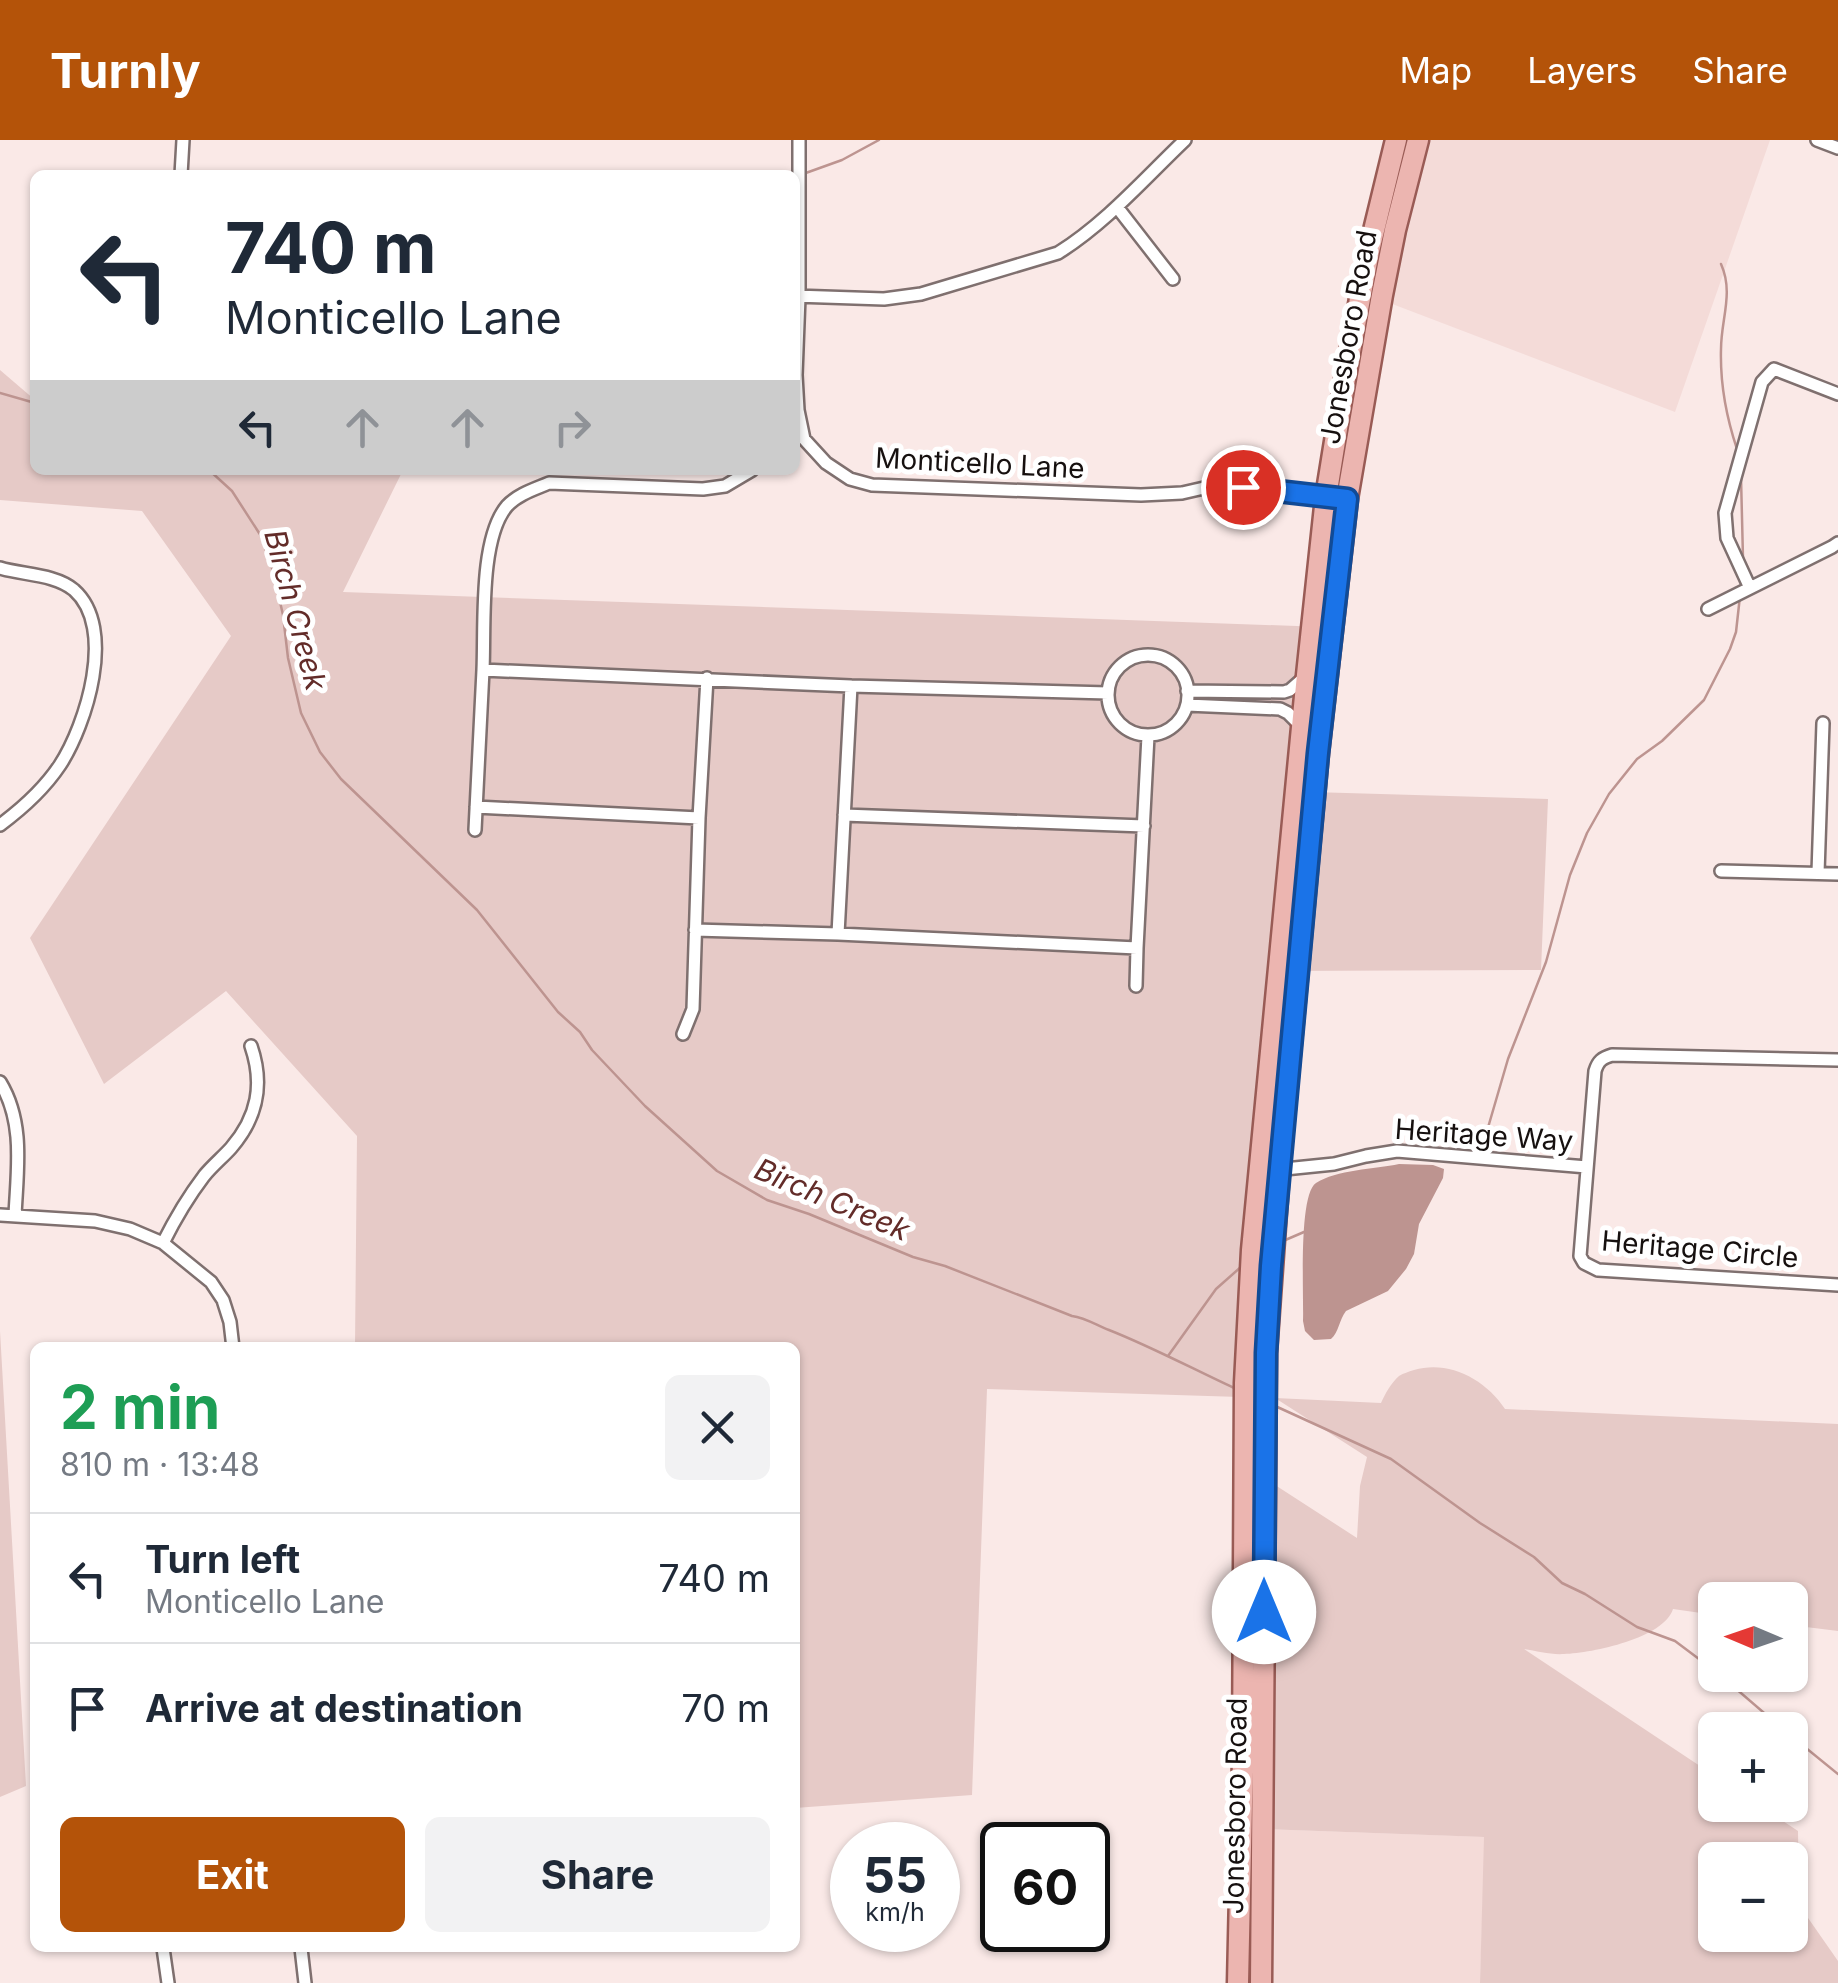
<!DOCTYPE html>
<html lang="en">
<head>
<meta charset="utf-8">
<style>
	:root { --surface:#fff; --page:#f2f2f3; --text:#1f2937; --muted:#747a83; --line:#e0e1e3; --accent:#b45309 }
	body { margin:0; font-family:Inter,sans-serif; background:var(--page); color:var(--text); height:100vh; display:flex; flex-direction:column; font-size:38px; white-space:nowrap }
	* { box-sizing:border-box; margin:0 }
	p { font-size:32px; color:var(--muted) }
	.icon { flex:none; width:55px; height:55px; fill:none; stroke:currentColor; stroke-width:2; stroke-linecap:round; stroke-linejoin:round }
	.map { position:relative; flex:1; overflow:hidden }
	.panel { position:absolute; left:30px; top:1202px; width:770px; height:610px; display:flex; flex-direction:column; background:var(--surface); border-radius:15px; box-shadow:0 2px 8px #0004 }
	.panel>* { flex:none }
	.guide { position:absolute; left:30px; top:30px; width:770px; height:305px; border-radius:15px; box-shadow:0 2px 8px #0004; background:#fff; color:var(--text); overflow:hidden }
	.needle { width:65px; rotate:272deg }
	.controls { position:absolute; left:1698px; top:1442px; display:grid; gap:20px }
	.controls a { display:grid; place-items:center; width:110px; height:110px; border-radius:15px; background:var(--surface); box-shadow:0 2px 8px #0004; font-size:50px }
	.speed { position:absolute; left:830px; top:1682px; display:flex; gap:20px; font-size:50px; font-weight:700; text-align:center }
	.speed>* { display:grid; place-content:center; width:130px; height:130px; border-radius:50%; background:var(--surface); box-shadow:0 2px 8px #0004; line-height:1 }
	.speed small { font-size:25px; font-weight:400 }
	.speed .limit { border:5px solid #111; border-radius:15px; background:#fff; color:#111 }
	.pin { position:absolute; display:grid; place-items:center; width:85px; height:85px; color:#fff; margin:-42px; border:5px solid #fff; border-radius:50%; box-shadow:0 2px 10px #0007 }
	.me { position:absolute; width:110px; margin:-55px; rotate:0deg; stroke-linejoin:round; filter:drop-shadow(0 0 8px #0008) }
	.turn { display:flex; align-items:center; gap:35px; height:210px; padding:0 30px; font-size:45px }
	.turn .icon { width:130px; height:130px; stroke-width:2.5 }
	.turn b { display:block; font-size:70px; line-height:85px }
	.lanes { display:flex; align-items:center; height:95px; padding:0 30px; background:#0003; justify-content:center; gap:50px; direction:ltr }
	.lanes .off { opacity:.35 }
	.round { display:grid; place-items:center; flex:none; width:105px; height:105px; border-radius:15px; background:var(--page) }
	.summary { display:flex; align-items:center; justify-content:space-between; height:170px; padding:0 30px }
	h1 { font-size:60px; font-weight:700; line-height:75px; color:#1e9e55 }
	.cta { display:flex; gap:20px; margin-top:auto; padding:20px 30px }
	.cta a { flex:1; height:115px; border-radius:15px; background:var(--accent); color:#fff; font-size:40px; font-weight:700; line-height:115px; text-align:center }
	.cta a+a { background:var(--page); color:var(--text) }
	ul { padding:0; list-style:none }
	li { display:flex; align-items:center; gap:30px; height:130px; padding:0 30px; border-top:2px solid var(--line) }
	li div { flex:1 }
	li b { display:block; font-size:38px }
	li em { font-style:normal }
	header { display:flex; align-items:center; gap:60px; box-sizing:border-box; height:140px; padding:0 50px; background:var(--accent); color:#fff }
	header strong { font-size:48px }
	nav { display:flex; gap:55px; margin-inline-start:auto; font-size:35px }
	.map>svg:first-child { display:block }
	.built { fill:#f4dbd8 }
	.green { fill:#e6cac7; fill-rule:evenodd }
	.water { fill:#bd9490 }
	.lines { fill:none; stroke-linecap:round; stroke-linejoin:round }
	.stream { stroke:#bd9490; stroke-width:2.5 }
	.minor-casing { stroke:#7f706f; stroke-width:16 }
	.primary-casing { stroke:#995b55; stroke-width:25 }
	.minor { stroke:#fff; stroke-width:11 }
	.primary { stroke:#ecb5b0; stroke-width:20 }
	.route-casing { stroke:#114b97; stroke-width:25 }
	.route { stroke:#1a73e8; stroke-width:18 }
	.labels { text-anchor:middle; stroke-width:10; stroke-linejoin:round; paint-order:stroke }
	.street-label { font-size:28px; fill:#16100f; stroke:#fff }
	.water-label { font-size:30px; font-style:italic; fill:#632c29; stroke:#fff }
</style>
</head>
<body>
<header>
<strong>Turnly</strong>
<nav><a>Map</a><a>Layers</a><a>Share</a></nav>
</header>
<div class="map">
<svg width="1838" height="1843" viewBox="0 0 1838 1843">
	<rect width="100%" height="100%" fill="#fae9e7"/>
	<path class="built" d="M1414 0H1770L1675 272 1374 157Z
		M1262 1689 1485 1697 1480 1843H1260Z"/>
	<path class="green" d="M0 230 35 260V330H403L343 452 1323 487 1312 652 1548 659 1541 830 1277 831 1275 1258 1381 1263C1385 1254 1391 1243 1399 1236 1404 1233 1408 1232 1414 1230 1449 1220 1485 1239 1505 1269L1838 1284V1491L1790 1485V1460H1715V1475L1673 1469C1664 1498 1593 1513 1564 1514 1551 1515 1537 1511 1524 1509L1715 1636V1665H1759L1798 1691 1799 1765 1838 1821V1843H1480L1484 1697 1262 1689 1272 1343 1357 1398 1360 1346 1367 1317 1275 1258 987 1249 972 1655 795 1668V1208L355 1207 357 996 226 851 104 944 30 798 231 496 142 371 0 360ZM1715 1720H1790V1795H1715Z
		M0 1191 26 1646 0 1657Z"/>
	<path class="water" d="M1399 1024 1433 1025 1444 1029 1443 1038 1419 1084 1414 1114 1406 1129 1388 1151 1346 1171C1339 1180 1339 1192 1331 1199L1314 1200 1305 1191 1303 1181C1304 1156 1298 1055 1316 1043 1336 1030 1375 1029 1399 1024Z"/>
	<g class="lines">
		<path class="stream" d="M803 34 842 20 879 0
			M1721 124C1734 153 1721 179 1721 209 1720 243 1726 276 1737 309
			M0 253 35 263
			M209 330 232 351 261 396 273 431 283 475 288 518 301 573 320 612 341 639 477 770 558 872 580 892 592 910 645 966 717 1031 767 1060 809 1074 913 1117 945 1126 1072 1176C1086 1178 1096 1185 1109 1190 1152 1207 1193 1229 1234 1248
			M1741 337 1743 418
			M1480 1005 1487 991 1508 919 1546 822 1570 735 1587 693 1609 654 1637 619 1662 601 1704 560 1730 509 1736 492 1740 456
			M1283 1101 1304 1092
			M1168 1216 1216 1149 1242 1126
			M1273 1265 1391 1319 1480 1383 1534 1417 1562 1443 1585 1454 1637 1487 1675 1501 1715 1531
			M1720 1535 1784 1590
			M1790 1595 1838 1634"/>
		<g class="minor-casing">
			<path id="minor" d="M799 0V157L796 235 798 270 804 299 826 323 850 339 872 345 1141 355 1182 353 1217 345 1347 359
				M1817 0 1838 8
				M181 35 183 0
				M1117 67 1173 139
				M795 156 884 159 921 154 1058 113C1106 83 1144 39 1185 0
				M0 428C23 435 55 434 74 450 117 488 86 585 60 625 44 649 23 668 0 685
				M1750 448 1727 398 1725 373 1762 242 1774 229 1838 254
				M1708 469 1832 407 1838 403
				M1108 555a40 40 0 1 1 80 0a40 40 0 1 1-80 0Z
				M483 530C485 486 479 399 507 366 518 354 535 349 549 343L703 349 725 346 752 330
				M1187 551 1284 552 1290 550 1307 535
				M1108 553 851 546 838 794 1137 808 1148 596
				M1187 565 1280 569 1288 573 1301 586
				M476 667 699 678 707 538
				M844 675 1144 686
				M475 690 483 530 851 546
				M1721 731 1838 734
				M1818 733 1823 583
				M695 790 838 794
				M1136 846 1137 808
				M683 894 693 869 699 678
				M1838 920 1612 915C1602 918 1598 921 1595 931L1580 1116 1584 1123 1598 1130 1838 1145
				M0 942C25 983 17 1030 15 1076
				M1275 1030 1334 1024 1366 1016 1397 1011 1587 1027
				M0 1075 95 1081 130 1089 163 1103 211 1142 223 1160 230 1182 233 1208
				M163 1103C175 1079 188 1057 204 1036 212 1026 223 1017 231 1008 258 977 264 944 251 906
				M163 1808 168 1843
				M301 1808 305 1843"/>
		</g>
		<g class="primary-casing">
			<path id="primary" d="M1238 1843 1243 1617 1245 1243 1252 1110 1307 535 1326 357 1346 233 1369 111 1396 0
				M1261 1843 1266 1213 1279 1030 1318 613 1347 359 1382 155 1395 90 1418 0"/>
		</g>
		<use href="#minor" class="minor"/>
		<use href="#primary" class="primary"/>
	</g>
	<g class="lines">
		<g class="route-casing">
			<path id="route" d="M1243 347 1347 359 1318 613 1271 1126 1266 1213 1264 1472"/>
		</g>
		<use href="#route" class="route"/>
	</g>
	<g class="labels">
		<g class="street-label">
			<text transform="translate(1348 197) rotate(-80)" y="10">Jonesboro Road</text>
			<text transform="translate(980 323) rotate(3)" y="10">Monticello Lane</text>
			<text transform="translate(1484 995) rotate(4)" y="10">Heritage Way</text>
			<text transform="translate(1700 1109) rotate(5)" y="10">Heritage Circle</text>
			<text transform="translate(1235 1666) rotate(-89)" y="10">Jonesboro Road</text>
		</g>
		<g class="water-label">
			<text transform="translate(295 470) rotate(75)" y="10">Birch Creek</text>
			<text transform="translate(832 1060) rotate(23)" y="10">Birch Creek</text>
		</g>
	</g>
</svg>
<div class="controls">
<a><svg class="needle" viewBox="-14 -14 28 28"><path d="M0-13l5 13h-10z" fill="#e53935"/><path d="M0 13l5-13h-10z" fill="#747a83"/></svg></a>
<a>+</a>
<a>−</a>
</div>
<div class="speed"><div>55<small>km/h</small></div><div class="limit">60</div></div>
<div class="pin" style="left:1243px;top:347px;background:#d93025"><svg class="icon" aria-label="arrive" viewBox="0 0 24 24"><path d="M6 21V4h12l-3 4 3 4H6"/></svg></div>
<svg class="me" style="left:1264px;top:1472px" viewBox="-20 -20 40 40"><circle r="19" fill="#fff"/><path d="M0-13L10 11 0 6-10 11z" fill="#1a73e8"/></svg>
<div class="guide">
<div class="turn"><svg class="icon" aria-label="left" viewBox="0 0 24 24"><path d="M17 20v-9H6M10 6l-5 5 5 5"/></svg><div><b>740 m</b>Monticello Lane</div></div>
<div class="lanes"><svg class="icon" aria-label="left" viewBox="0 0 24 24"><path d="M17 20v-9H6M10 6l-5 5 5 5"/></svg><svg class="icon off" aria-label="ahead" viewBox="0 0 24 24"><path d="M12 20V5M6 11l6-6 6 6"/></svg><svg class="icon off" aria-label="ahead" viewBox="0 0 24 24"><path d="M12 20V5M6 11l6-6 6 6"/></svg><svg class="icon off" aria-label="right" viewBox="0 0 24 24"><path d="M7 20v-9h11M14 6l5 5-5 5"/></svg></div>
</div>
<section class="panel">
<div class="summary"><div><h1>2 min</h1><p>810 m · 13:48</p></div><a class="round"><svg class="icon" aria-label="close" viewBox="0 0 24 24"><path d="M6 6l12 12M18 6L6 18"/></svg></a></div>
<ul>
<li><svg class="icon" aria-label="left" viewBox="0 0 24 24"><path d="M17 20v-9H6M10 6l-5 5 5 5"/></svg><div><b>Turn left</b><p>Monticello Lane</p></div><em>740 m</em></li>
<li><svg class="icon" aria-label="arrive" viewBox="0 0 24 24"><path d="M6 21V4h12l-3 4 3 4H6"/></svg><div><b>Arrive at destination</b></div><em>70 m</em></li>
</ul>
<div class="cta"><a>Exit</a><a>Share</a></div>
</section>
</div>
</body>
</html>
